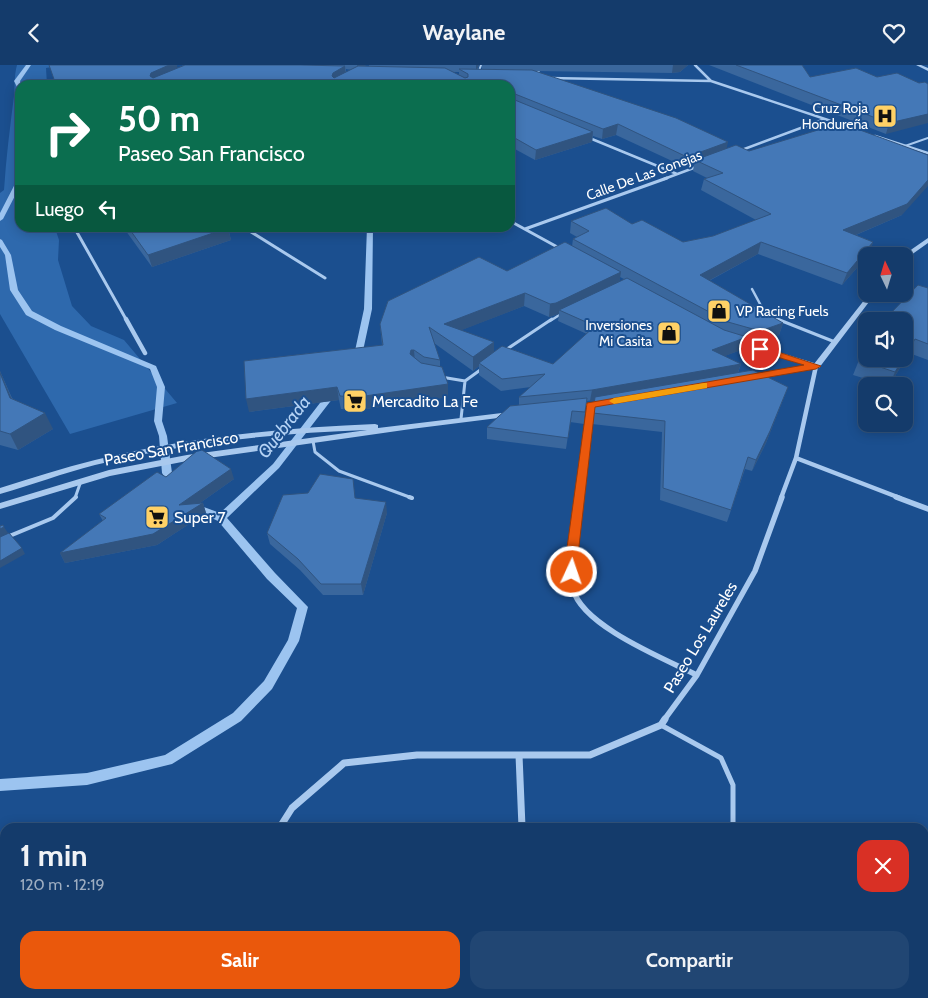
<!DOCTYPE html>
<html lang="es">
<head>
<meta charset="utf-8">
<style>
	:root { --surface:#143b6b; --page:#214673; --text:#f1f3f6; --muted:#9dadc1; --line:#33557e; --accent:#ea580c }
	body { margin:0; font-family:Cabin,sans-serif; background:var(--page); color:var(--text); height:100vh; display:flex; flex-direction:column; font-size:19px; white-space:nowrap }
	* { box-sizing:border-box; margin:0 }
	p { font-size:16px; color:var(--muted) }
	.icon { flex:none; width:28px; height:28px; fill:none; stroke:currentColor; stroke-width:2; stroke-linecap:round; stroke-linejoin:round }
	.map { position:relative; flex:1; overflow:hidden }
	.drawer { position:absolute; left:0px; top:758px; width:929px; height:176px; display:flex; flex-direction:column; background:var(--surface); border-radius:15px 15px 0 0; box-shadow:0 2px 12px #0003,0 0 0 1px var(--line) }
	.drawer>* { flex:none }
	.banner { position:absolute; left:15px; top:15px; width:500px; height:152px; border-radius:15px; box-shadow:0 2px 12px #0003,0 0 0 1px var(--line); background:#0b6e4f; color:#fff; overflow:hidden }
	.needle { width:32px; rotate:356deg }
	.buttons { position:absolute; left:858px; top:182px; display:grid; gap:10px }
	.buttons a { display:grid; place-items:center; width:55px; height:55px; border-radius:10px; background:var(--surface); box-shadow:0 2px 12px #0003,0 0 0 1px var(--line); font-size:25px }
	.pin { position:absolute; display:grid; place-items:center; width:42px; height:42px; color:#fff; margin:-21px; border:2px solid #fff; border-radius:50%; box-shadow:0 1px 5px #0007 }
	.me { position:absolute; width:55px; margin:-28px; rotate:3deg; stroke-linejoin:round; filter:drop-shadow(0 0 4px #0008) }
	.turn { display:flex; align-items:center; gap:18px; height:105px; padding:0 20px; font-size:22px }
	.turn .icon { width:65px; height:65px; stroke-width:2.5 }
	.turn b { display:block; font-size:35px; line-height:42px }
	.then { display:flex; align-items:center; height:48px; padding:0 20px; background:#0003; gap:10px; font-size:19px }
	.round { display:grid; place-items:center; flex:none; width:52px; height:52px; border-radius:15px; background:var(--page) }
	.headline { display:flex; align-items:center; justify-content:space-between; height:85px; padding:0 20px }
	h1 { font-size:30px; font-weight:700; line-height:38px }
	.cta { display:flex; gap:10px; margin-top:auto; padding:10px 20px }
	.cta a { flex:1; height:58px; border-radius:15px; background:var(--accent); color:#fff; font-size:20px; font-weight:700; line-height:58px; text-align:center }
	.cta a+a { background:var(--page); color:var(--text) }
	header { display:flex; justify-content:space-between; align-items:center; height:65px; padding:0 20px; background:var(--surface); font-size:22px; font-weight:700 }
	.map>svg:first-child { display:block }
	.green { fill:#2e69ad }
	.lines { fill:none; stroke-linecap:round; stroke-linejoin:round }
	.stream { fill:#9cc4f0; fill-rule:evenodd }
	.service-far4 { stroke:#a9c9ee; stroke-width:2 }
	.service-far3 { stroke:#a9c9ee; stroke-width:2.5 }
	.service-far2 { stroke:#a9c9ee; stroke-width:3 }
	.service-far1 { stroke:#a9c9ee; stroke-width:4 }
	.service { stroke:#a9c9ee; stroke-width:5 }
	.minor-far4 { stroke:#a9c9ee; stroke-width:2.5 }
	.minor-far3 { stroke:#a9c9ee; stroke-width:3 }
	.minor-far2 { stroke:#a9c9ee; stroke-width:4.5 }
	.minor-far1 { stroke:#a9c9ee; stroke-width:5.5 }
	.minor { stroke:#a9c9ee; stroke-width:7 }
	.tertiary { fill:#a9c9ee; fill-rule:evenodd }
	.wall { fill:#3a679d; fill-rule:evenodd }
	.shaded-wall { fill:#305480 }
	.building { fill:#4478b7; stroke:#305480 }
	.route { fill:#ea580c; stroke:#983908 }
	.slow { fill:#f59e0b }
	.labels { text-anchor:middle; stroke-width:4; stroke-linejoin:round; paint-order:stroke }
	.far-poi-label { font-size:14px; fill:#fff; stroke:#1b4f8f; text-anchor:end }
	.far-street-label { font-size:14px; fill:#fff; stroke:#1b4f8f }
	.poi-label { font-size:16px; fill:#fff; stroke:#1b4f8f; text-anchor:start }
	.street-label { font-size:16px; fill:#fff; stroke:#1b4f8f }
	.water-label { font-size:18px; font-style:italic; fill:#b5d3f5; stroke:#1b4f8f }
</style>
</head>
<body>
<header><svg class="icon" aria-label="back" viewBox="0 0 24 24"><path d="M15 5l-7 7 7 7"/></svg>Waylane<svg class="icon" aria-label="heart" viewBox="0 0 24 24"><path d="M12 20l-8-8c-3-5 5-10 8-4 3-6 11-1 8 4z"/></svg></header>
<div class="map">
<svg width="928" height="933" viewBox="0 0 928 933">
	<rect width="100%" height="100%" fill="#1b4f8f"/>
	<path class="green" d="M17 0H64L46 3 47 20H20V162L55 163 59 175 58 195 72 241 91 261 124 275 177 338 70 369 0 249V128L4 125C6 93 10 62 14 31 15 20 14 11 17 0Z"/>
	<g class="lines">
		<path class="stream" d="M26 0H31L20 16 21 20 20 25 18 24 14 16Z
			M539 0H543L533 19 510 27V23L529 17Z
			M20 113V121L3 154 0 156V148L17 115Z
			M367 162H373L372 244 361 295 357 297 353 295 364 244Z
			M0 174 2 175 11 190 18 225 32 246 61 261 156 301 165 322 162 356 167 371 172 408 179 420 177 422H171L162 408 159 371 154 356 157 322 150 304 55 265 26 250 10 225 5 190 0 182Z
			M333 324 337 327 336 329 279 403 227 453 275 508 308 542 299 576 272 624 241 656 172 699 87 720 0 726V714L87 708 165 690 233 648 264 616 288 575 297 543 267 514 218 456 190 443 188 441 193 438 220 448 273 399 330 325Z"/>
		<path class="service-far4" d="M478 9 481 0
			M905 81 928 73"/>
		<path class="service-far3" d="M752 224 766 250 780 256
			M550 256 561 249"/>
		<path class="service-far2" d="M777 254 835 277
			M504 286 552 254
			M441 312 465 316
			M461 354 465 316 483 303
			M313 376 315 387 339 406 412 433
			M75 433 81 416"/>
		<path class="service-far1" d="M409 432 412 433
			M0 475 53 453 76 432"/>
		<path class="service" d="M661 660 721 693 733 720V762"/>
		<path class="minor-far4" d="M695 0 711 16 843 60
			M549 13 711 16
			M875 71 928 88
			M587 72 677 109
			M739 86 825 54
			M664 114 699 101"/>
		<path class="minor-far3" d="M510 156 561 184
			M74 162 127 256
			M243 162 325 213
			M525 164 667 113"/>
		<path class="minor-far2" d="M126 254 145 288
			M741 278 816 301 796 393 781 433
			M796 393 900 433
			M578 433 590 340"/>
		<path class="minor-far1" d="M578 432C575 458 566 499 573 524 582 561 665 594 697 610
			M896 432 928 444
			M664 655 697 610 755 506 782 432"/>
		<path class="minor" d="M519 690 522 762
			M280 762 292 743 344 698 417 690H590L661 660 665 654
			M530 929V933
			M172 933 174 929"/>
		<path class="tertiary" d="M916 0H921L928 3V6Z
			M928 173V178L904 195V191H902Z
			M869 229H875L819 303 751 314V310H754L814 299Z
			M606 336H609L610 338 609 340 574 344 570 342 574 340Z
			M511 347H514L515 349 514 351 411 364 187 396 110 411 0 444V438L109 405 187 390 367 365C275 368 184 378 95 400 63 408 32 420 0 429V423C32 413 63 403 95 395 187 372 281 363 375 359L378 360V363Z"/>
	</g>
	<path class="wall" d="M49 0H366L364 1 369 2V0H479L478 4H482V0H688L680 7 672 8 535 6 727 83 749 86 902 150 856 170 873 177 869 189 842 220 758 189 709 216 783 258 779 270 757 279 746 276 744 284 724 291 741 299 738 308 788 322 766 378 752 406 745 404 727 457 660 435 662 367 592 359 595 335 586 336 584 359 570 357 566 384 487 374V362L519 340V332L531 322 501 326 479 310V301L473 306 434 278 440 295V302L448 319V332L359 345 341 344 339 335 249 347 382 280 380 259 507 206 572 181 573 174 577 172 570 168 571 156 632 159 683 177 713 171 756 155 701 125 704 114 707 113 693 106 694 99 685 102 616 70 602 74 593 71 592 77 535 95 513 83 510 84V20ZM177 0H184L177 3ZM346 4 352 5 346 7ZM452 7H459V10ZM620 212 624 214 619 217ZM524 241 549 252 559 249 558 256 587 269 553 299 494 287 461 265Z
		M709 0H802L810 12H877L919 18 886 69Z
		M123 162H227L228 163 231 175 152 202Z
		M928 223V295L909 288 889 321 853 310 859 295Z
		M0 306 12 333 53 364 18 385 0 380Z
		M166 412 234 414 200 438H203L206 448 157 480 65 498 60 488 103 456 99 449Z
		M355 433 387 448 363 530H323L300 505 270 479 267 468Z
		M928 816V933H880L881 929H924V820Z"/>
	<path class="shaded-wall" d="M169 0H177L178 7 153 17 150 11 151 8Z
		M357 0H366L357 5Z
		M476 0H479L476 7Z
		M673 0H688L680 7 672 8Z
		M345 1 346 11 334 18 332 11 333 8Z
		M928 49V58L886 69 889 58Z
		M618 59 616 70 602 74 603 64Z
		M593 67 592 77 535 95 536 85Z
		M513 72V83L510 84V74Z
		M728 77 726 87 695 95 694 99 685 102 687 92Z
		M928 115V121L902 150 839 177 843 165Z
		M228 163 231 175 152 202 148 190Z
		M761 177 758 189 697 222 700 210Z
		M873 177 869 189 842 220 847 208Z
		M621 207 619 220 559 245V249L549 252 550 239Z
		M525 228 524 241 444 272V259Z
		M783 258 779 270 757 279 760 266Z
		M747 272 744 284 709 297 712 285Z
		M915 274 909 288 889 321 895 307Z
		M494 277V290L479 298V301L473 306V292Z
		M411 285H414L415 298 410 289Z
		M741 299 737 310 590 336 592 325Z
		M0 306 18 349 10 333 0 308Z
		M448 319V332L359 345 358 332Z
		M337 322 339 335 249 347 246 334Z
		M788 322 766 378 752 406 756 395Z
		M45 348 53 364 18 385 10 369Z
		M231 404 234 414 183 450 179 440Z
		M386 437 387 448 363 530 361 519Z
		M203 438 206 448 157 480 65 498 60 488Z
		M4 462 8 468 0 472V464Z
		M22 483 25 489 0 503V496Z"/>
	<path class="building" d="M49 0H169L151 8 150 11 153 13 185 0H301L345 1 333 8 332 11 334 13 358 1 445 3 465 13 468 12V9L459 4 532 5 676 53 728 77 687 92 618 59 603 64 510 27V20H56Z
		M736 0H802L810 12 856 3 877 12 897 8 919 18 925 17 928 19V49L889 58Z
		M510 33 593 67 536 85 513 72 510 74Z
		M841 58 928 90V115L907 139 843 165 873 177 847 208 761 177 700 210 783 258 760 266 728 257 573 174 589 166 571 156 606 143 632 159 642 155 683 177 713 171 771 149 704 114 723 108 695 95 736 80 749 86Z
		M128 162H227L228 163 148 190Z
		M565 177 621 207 556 238 550 239 525 228 444 259 494 277 473 292 429 262 440 295 424 292 414 285H411L410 289 421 298 442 302 448 319 358 332 340 331 337 322 246 334 244 296 383 280 380 259 388 236 479 192 507 206Z
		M627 213 724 265 747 272 712 285 741 299 592 325 519 332 545 309 502 314 479 298 502 281 553 299 595 261 559 245Z
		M918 220 928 223V279L915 274 904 293V256H885L888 251Z
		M866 284V294H903L895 307 859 295Z
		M753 305 788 322 770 366 756 395 748 392 731 445 663 423 665 356 593 348 595 332Z
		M0 308 10 333 45 348 10 369 0 366Z
		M587 333 585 347 572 346 568 373 487 362 510 341Z
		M202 385 231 404 179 440 203 438 153 469 60 488 106 453 99 449 157 407 166 412 197 386Z
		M320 409 353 414 355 433 386 437 361 519H321L298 494 267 468 283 430 308 428Z
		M3 460 4 462 0 464V461Z
		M9 468 22 483 0 496V472Z
		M928 819V933H887L888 929H924V830Z"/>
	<path class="route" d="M760 281 821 301 816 304 595 342 578 490V507L572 511 568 510 566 490 587 338 804 300 757 286V282Z"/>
	<path class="slow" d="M704 318H707V323L614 339 609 336 614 333Z"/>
	<defs>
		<g id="hospital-square" transform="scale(1.25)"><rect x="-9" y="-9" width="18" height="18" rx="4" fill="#ffd166" stroke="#1b4f8f"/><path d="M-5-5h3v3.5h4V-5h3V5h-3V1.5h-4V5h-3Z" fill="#111"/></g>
		<g id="shop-square" transform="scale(1.25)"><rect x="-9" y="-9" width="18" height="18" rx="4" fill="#ffd166" stroke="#1b4f8f"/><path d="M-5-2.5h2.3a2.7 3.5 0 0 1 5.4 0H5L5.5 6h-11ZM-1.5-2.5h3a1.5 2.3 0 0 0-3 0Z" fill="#111"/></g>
		<g id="supermarket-square" transform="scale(1.25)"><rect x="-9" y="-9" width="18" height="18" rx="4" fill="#ffd166" stroke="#1b4f8f"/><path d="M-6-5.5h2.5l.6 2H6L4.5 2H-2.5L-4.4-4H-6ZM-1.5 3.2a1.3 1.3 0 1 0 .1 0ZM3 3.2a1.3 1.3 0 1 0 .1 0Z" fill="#111"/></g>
	</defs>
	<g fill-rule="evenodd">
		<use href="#hospital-square" x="885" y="51"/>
		<use href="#shop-square" x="719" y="246"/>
		<use href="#shop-square" x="669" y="268"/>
		<use href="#supermarket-square" x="355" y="336"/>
		<use href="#supermarket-square" x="157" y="452"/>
	</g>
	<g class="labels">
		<g class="far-poi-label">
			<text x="868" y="48">Cruz Roja<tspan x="868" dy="16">Hondureña</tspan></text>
			<text x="736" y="251" text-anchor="start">VP Racing Fuels</text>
			<text x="652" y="265">Inversiones<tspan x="652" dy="16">Mi Casita</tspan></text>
		</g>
		<g class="far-street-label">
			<text transform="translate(644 110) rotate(-20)" y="5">Calle De Las Conejas</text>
		</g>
		<g class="poi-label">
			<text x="372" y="342">Mercadito La Fe</text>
			<text x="174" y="458">Super 7</text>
		</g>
		<g class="street-label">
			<text transform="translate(171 383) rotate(-10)" y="6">Paseo San Francisco</text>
			<text transform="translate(700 572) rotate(-59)" y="6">Paseo Los Laureles</text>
		</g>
		<g class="water-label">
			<text transform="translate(284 362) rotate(-52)" y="6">Quebrada</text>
		</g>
	</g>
</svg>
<div class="buttons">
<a><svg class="needle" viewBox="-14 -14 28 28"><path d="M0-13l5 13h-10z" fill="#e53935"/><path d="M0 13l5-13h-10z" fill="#9dadc1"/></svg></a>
<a><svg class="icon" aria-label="sound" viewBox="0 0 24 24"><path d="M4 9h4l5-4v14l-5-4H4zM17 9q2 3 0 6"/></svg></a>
<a><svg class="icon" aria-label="search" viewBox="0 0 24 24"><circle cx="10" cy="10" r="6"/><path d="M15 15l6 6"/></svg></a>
</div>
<div class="pin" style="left:760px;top:284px;background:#d93025"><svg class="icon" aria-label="arrive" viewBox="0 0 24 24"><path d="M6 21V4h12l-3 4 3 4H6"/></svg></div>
<svg class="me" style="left:572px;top:507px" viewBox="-20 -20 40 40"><circle r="17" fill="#ea580c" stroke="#fff" stroke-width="3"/><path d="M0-11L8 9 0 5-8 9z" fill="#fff"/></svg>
<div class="banner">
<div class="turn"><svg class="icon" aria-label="right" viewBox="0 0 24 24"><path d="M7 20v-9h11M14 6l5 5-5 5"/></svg><div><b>50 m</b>Paseo San Francisco</div></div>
<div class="then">Luego<svg class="icon" aria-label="left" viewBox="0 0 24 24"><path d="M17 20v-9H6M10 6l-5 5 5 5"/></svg></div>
</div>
<section class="drawer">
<div class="headline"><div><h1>1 min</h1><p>120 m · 12:19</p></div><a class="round" style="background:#d93025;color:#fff"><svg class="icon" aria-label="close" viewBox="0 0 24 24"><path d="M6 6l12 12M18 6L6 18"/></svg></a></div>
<div class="cta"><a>Salir</a><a>Compartir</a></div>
</section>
</div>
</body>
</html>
